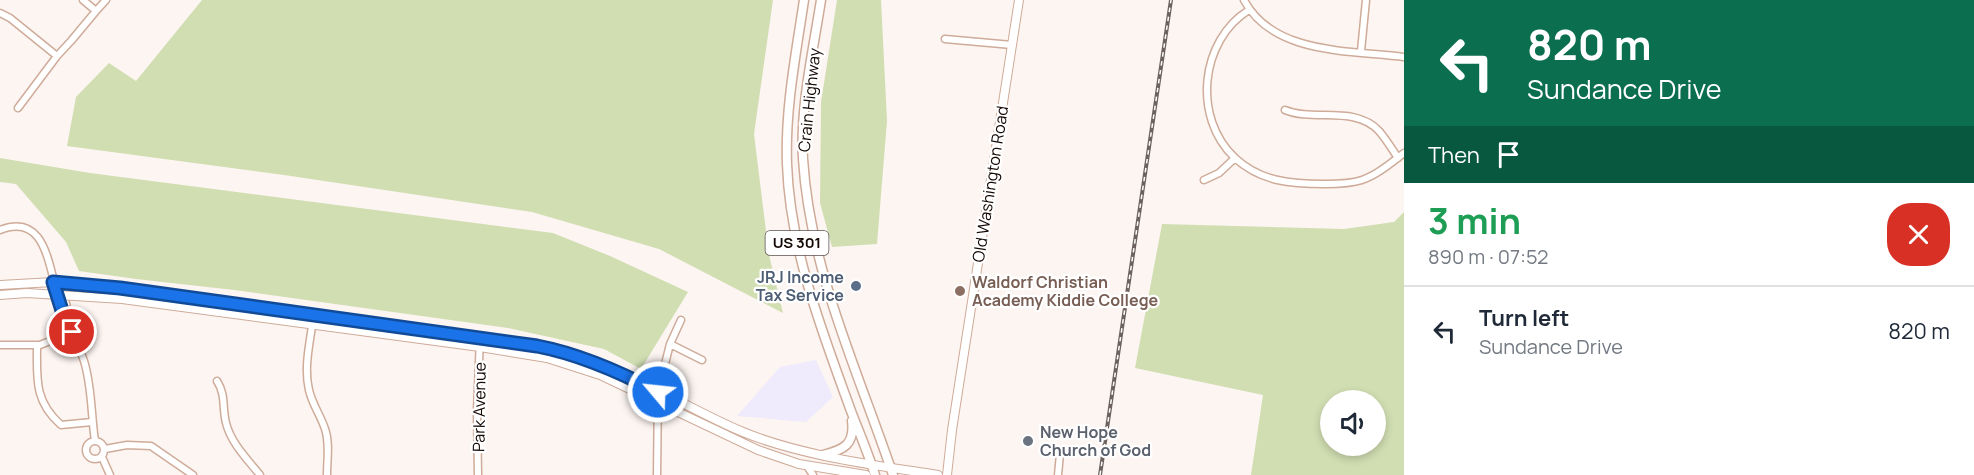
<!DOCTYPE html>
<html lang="en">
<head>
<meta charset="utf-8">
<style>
	:root { --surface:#fff; --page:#f2f2f3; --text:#1f2937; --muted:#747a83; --line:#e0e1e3 }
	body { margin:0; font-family:Manrope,sans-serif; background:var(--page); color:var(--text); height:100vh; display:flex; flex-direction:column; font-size:22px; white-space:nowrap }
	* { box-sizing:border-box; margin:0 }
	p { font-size:20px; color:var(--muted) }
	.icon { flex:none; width:33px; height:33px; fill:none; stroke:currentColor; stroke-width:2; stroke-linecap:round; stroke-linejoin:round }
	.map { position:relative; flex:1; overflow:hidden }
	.details { display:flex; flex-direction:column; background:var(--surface); width:570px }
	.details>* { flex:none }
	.top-card { background:#0b6e4f; color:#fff; overflow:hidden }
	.tools { position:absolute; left:1320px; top:390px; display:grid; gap:12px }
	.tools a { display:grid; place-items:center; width:66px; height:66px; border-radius:50%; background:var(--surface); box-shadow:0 3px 9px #0003; font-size:30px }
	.pin { position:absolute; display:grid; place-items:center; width:51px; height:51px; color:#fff; margin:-26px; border:3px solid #fff; border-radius:50%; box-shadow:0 2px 6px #0007 }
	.me { position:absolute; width:66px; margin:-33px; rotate:298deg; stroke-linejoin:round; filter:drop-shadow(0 0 4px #0008) }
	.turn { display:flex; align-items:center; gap:21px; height:126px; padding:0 24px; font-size:27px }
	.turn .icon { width:78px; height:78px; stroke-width:2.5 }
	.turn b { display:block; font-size:42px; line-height:51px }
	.then { display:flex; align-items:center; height:57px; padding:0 24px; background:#0003; gap:12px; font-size:22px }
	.round { display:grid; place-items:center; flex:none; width:63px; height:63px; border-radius:24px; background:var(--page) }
	.head { display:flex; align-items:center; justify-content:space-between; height:102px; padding:0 24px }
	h1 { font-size:36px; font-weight:700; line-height:45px; color:#1e9e55 }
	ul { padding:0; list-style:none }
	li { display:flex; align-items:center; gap:18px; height:90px; padding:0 24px; border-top:2px solid var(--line) }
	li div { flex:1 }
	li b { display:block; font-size:22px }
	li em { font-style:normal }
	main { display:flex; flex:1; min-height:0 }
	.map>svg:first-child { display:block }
	.commercial { fill:#efeafc }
	.green { fill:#d1deb2; fill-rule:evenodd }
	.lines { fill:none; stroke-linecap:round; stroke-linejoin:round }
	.minor-casing { stroke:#cfab99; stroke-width:9 }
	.major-casing { stroke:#cfab99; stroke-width:10 }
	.highway-casing { stroke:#cfab99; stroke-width:11 }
	.minor { stroke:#fff; stroke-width:6 }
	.major { stroke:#fff; stroke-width:8 }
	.highway { stroke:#fff; stroke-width:8 }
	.rail-casing { stroke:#6c625e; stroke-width:4 }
	.rail { stroke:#fff; stroke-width:1.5; stroke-dasharray:4.5; stroke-linecap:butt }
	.route-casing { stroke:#114b97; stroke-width:15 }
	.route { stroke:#1a73e8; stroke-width:10 }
	.service-dot { fill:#5c6f8a; stroke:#fff; stroke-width:2 }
	.education-dot { fill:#8d6e63; stroke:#fff; stroke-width:2 }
	.worship-dot { fill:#6b7280; stroke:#fff; stroke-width:2 }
	.labels { text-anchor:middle; stroke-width:4.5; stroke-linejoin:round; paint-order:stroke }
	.shield { fill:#fff; stroke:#5a524f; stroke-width:1.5 }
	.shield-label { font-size:15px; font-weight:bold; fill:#140804 }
	.street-label { font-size:16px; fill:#140804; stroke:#fff }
	.service-label { font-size:16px; font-weight:bold; fill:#4e5e75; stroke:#fff; text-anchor:end }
	.education-label { font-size:16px; font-weight:bold; fill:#785e54; stroke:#fff; text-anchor:start }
	.worship-label { font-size:16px; font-weight:bold; fill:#5b616d; stroke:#fff; text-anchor:start }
</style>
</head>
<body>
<main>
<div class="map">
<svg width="1404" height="475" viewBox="0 0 1404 475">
	<rect width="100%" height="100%" fill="#fdf5f2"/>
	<path class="commercial" d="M816 360 833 397 806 422 737 416 780 367Z"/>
	<path class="green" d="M202 0H773L754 134 769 255 783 313 659 249 532 212 284 175 67 146 76 97 109 63 136 81Z
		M837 0H881L887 121 877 244 832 247 820 203 821 102Z
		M0 158 90 173 553 233 610 256 688 292 641 369 604 349 508 328 234 290 136 279 79 271 66 242 16 184 0 182Z
		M1404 212V475H1251L1263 395 1135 368 1162 224 1344 229 1394 222ZM1330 400H1376V446H1330Z"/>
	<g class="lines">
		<g class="minor-casing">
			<path id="minor" d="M83 0 96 11 106 0
				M1244 0C1273 55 1350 50 1404 57
				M1249 10C1200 40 1192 118 1235 158 1261 182 1292 184 1325 184 1337 184 1350 184 1362 180 1377 175 1391 163 1404 153
				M0 13 10 18 57 56
				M945 39 1012 45
				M1361 51 1366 0
				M18 108 57 56 71 41 96 11
				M1285 110C1314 122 1355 105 1379 131 1386 139 1392 149 1398 158
				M1204 180 1219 173 1235 158
				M0 230C46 212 48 266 58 295
				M312 326C309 347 304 369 309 390 312 404 321 416 325 429 330 443 327 460 327 475
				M70 327 66 303 58 295C59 318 77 339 84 361 92 386 91 415 95 441
				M670 344 702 360
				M0 345H40L72 332
				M37 346C37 379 34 401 61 425L92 422
				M217 381C226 395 222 407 226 423 231 443 247 459 260 475
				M86 450a9 9 0 1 1 18 0a9 9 0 1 1-18 0Z
				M105 449 127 445 151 446 193 475
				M102 457 110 475
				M807 466 813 475
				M478 475 477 411 480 338
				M657 475 658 392 670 344 681 320
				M1058 475 1060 454"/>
		</g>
		<g class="major-casing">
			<path id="major" d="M0 285 53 282 80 283 506 341C551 349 587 358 628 376 667 393 704 416 743 432 801 456 875 465 938 475
				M0 295 27 293 122 299 480 347 547 358 600 375 758 450 799 464 866 475
				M947 475 952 430 1019 0"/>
		</g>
		<g class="highway-casing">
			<path id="highway" d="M804 0C796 54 785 109 787 164 790 250 822 331 851 411 859 432 868 453 875 475
				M821 0C813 52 800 107 803 159 810 271 858 371 893 475
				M823 455C844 450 855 444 852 421
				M843 472 849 475"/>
		</g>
		<use href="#minor" class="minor"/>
		<use href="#major" class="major"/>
		<use href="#highway" class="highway"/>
		<g class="rail-casing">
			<path id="rail" d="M1100 475 1171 0"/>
		</g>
		<use href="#rail" class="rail"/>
	</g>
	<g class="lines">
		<g class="route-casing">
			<path id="route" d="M72 332 65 320 53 282 120 288 537 346C579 354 620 372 658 392"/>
		</g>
		<use href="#route" class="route"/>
	</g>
	<circle class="service-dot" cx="856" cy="286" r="6"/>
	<circle class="education-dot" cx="960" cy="291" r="6"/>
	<circle class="worship-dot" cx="1028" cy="441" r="6"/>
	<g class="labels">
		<rect class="shield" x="765.5" y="231" width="63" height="24" rx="4.5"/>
		<g class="shield-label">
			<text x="797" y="248">US 301</text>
		</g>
		<g class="street-label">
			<text transform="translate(809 100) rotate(-84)" y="6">Crain Highway</text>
			<text transform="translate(990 184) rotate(-81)" y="6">Old Washington Road</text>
			<text transform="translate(479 407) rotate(-89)" y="6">Park Avenue</text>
		</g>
		<g class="service-label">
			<text x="844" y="283">JRJ Income<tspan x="844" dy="18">Tax Service</tspan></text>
		</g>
		<g class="education-label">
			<text x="972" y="288">Waldorf Christian<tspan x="972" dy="18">Academy Kiddie College</tspan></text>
		</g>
		<g class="worship-label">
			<text x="1040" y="438">New Hope<tspan x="1040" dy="18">Church of God</tspan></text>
		</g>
	</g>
</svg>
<div class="tools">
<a><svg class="icon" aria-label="sound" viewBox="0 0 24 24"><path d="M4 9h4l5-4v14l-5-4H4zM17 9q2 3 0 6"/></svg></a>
</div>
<div class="pin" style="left:72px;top:332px;background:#d93025"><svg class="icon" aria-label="arrive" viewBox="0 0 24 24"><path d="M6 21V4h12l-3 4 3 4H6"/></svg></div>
<svg class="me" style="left:658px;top:392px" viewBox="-20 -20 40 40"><circle r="17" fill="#1a73e8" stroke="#fff" stroke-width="3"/><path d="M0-11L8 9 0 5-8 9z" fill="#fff"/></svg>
</div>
<section class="details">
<div class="top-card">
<div class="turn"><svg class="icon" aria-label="left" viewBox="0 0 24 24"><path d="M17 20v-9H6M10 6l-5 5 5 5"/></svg><div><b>820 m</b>Sundance Drive</div></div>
<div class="then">Then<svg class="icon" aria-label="arrive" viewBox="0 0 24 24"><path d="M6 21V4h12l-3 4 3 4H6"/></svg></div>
</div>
<div class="head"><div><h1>3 min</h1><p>890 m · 07:52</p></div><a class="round" style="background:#d93025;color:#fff"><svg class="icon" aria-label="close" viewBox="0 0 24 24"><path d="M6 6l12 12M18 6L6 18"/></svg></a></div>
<ul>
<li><svg class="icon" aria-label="left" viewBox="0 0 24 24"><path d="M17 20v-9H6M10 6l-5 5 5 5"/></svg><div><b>Turn left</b><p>Sundance Drive</p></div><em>820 m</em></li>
</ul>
</section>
</main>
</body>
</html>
